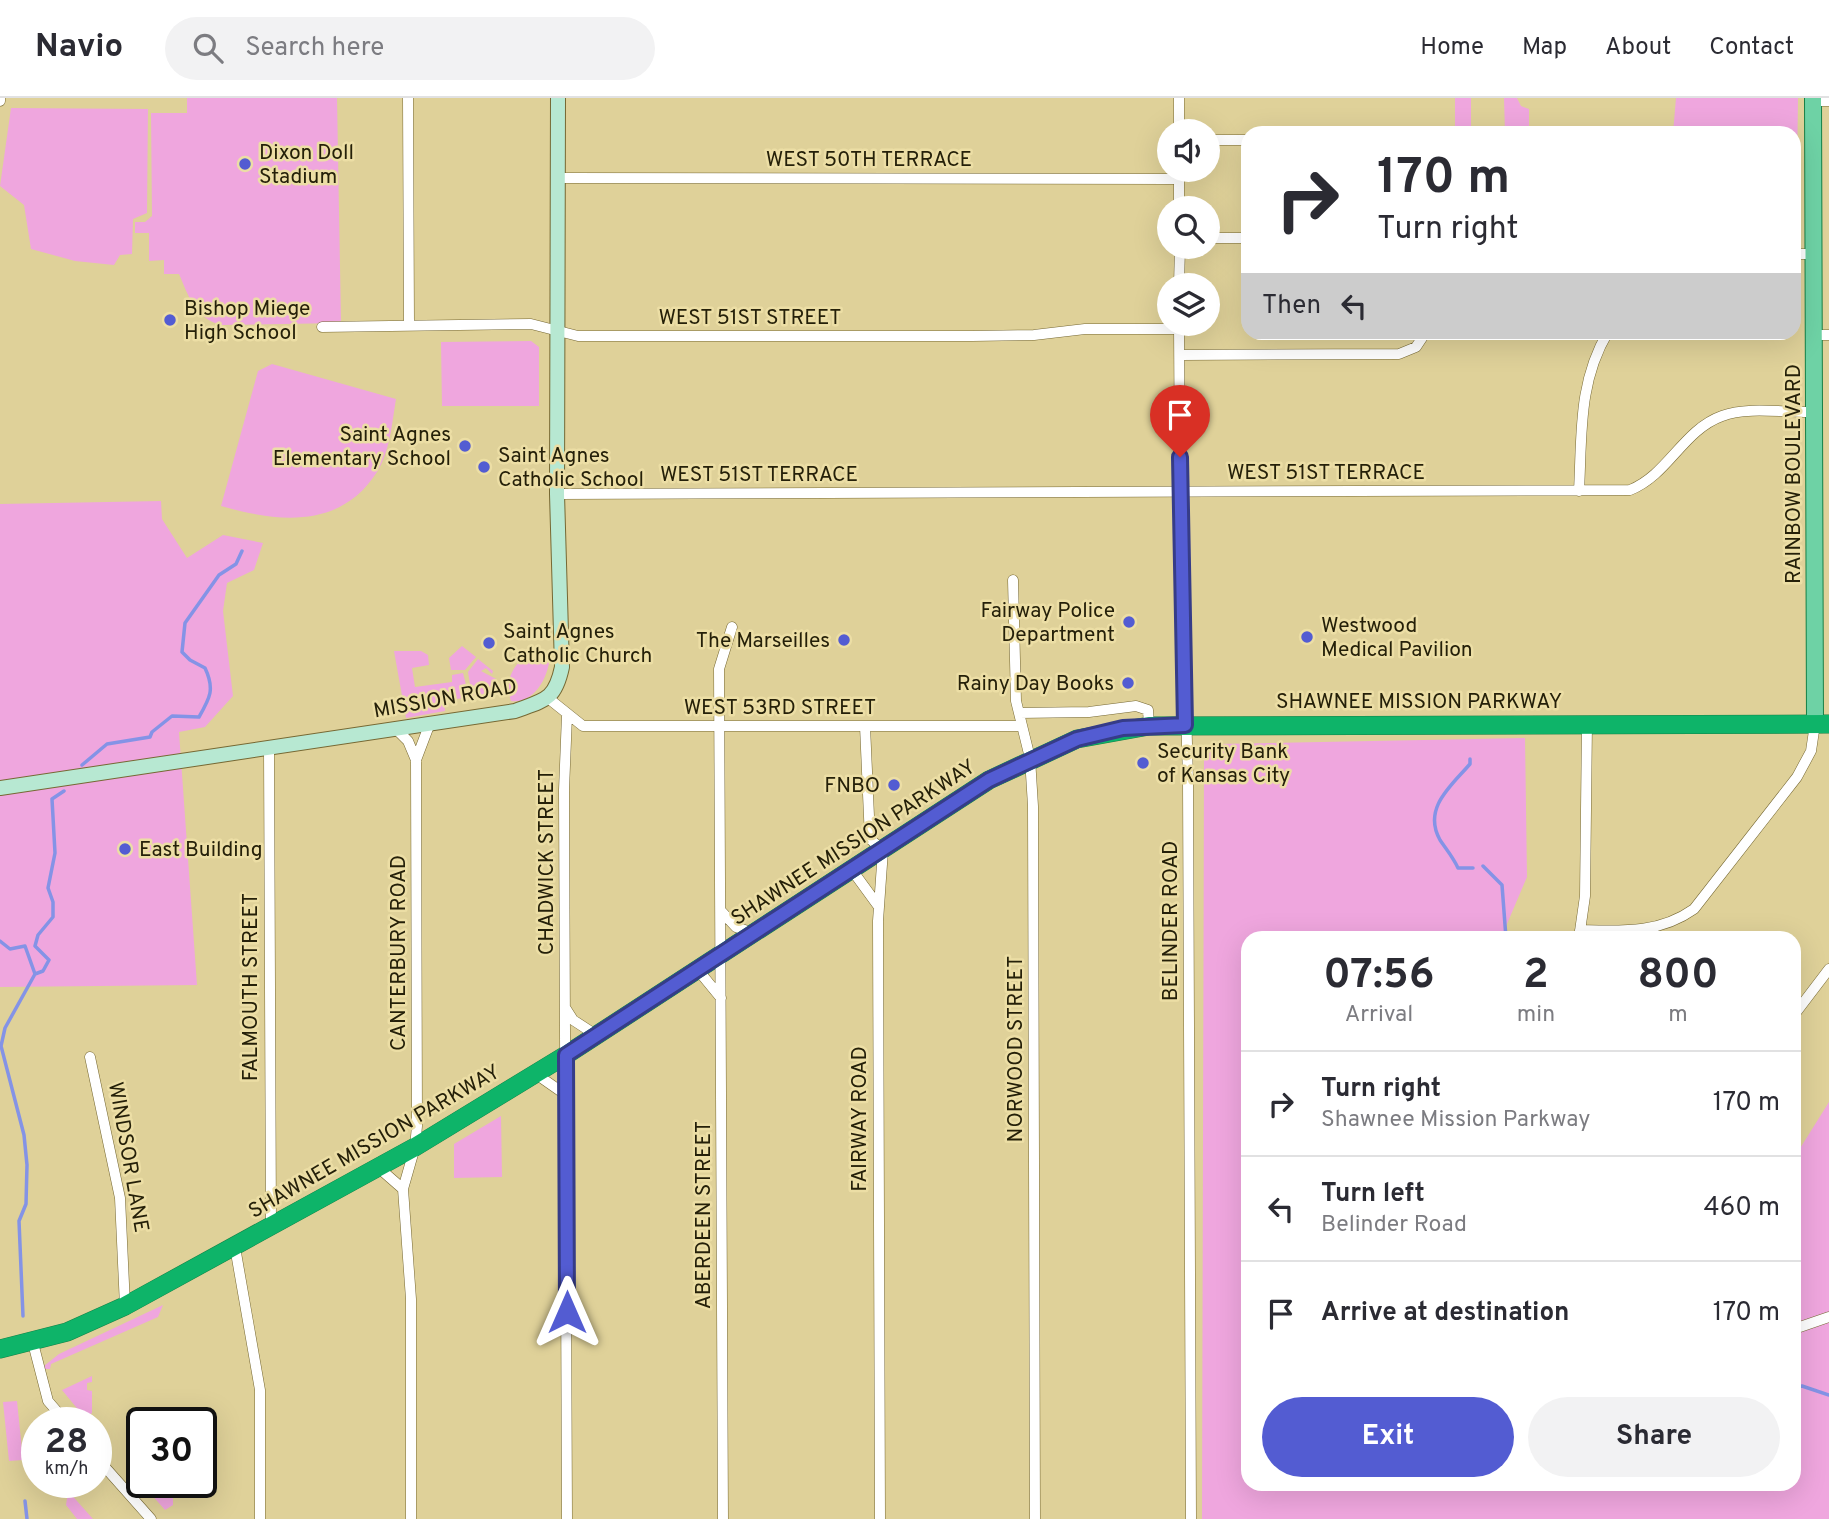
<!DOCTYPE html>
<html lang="en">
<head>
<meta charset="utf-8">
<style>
	:root { --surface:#fff; --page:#f2f2f3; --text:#2b2b33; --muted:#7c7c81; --line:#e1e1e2; --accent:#535cd2 }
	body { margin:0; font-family:Overpass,sans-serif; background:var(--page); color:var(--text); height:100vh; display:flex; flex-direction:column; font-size:26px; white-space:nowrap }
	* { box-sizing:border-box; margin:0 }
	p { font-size:23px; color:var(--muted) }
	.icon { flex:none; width:38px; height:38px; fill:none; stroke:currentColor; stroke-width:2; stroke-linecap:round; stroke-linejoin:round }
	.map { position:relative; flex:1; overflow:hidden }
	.details { position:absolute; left:1241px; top:833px; width:560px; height:560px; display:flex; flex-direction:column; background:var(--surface); border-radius:21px; box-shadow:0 7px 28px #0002 }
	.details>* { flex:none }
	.banner { position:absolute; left:1241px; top:28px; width:560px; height:214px; border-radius:21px; box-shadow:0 7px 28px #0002; background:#fff; color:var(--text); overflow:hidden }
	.fabs { position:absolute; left:1157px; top:21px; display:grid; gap:14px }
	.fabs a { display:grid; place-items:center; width:63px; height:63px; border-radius:50%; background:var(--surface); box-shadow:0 7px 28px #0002; font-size:35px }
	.speed { position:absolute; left:21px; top:1309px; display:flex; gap:14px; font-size:35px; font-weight:700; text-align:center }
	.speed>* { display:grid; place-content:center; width:91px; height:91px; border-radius:50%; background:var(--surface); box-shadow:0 7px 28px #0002; line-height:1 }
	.speed small { font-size:18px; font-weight:400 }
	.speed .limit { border:4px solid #111; border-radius:10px; background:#fff; color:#111 }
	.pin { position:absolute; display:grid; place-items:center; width:60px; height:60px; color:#fff; margin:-72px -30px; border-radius:50% 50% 50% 0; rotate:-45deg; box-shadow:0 0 7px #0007 }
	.pin .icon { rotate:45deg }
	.me { position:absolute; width:77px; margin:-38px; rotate:0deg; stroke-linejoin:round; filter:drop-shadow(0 0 5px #0008) }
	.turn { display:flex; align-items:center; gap:24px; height:147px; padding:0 21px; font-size:32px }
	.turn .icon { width:91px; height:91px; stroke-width:2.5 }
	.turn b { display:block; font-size:49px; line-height:60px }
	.then { display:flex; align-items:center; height:66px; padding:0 21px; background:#0003; gap:14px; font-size:26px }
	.eta { display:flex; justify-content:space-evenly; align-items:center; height:119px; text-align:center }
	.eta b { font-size:42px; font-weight:700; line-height:49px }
	.primary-button { display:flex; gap:14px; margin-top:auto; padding:14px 21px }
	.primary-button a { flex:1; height:80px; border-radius:42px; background:var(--accent); color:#fff; font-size:28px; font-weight:700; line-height:80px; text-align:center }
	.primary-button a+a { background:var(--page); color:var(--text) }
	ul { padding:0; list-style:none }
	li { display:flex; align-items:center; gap:21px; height:105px; padding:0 21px; border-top:2px solid var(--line) }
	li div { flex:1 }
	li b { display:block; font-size:26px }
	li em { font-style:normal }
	header { display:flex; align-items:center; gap:42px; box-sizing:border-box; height:98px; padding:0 35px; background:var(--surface); border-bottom:2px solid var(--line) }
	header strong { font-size:33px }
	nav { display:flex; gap:38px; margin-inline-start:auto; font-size:24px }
	.search { width:490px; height:63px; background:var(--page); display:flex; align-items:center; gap:18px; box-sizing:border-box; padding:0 24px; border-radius:38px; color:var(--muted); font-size:26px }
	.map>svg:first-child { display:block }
	.green { fill:#efa6de }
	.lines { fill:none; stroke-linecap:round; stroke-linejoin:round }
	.stream { stroke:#8493e6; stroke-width:3.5 }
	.street-casing { stroke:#766833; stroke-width:11 }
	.secondary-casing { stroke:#766833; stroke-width:16 }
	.primary-casing { stroke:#168047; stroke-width:18 }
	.highway-casing { stroke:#168047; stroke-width:19 }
	.street { stroke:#fff; stroke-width:10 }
	.secondary { stroke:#b7e8d2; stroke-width:14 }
	.primary { stroke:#6ed2a5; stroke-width:16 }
	.highway { stroke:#0eb469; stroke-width:18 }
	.route-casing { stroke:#363c88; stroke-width:18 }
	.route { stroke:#535cd2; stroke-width:12 }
	.poi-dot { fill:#535cd2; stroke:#ecdea5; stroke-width:2.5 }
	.labels { text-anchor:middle; stroke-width:5; stroke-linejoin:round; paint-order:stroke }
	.poi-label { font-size:21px; fill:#252009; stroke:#ecdea5; text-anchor:start }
	.street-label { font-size:21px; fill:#252009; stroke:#ecdea5 }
</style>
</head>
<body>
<header>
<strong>Navio</strong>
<div class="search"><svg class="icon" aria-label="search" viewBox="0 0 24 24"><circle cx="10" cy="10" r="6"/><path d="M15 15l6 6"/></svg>Search here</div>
<nav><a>Home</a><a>Map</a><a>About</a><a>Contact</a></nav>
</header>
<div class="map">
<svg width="1829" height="1421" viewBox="0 0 1829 1421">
	<rect width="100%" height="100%" fill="#dfd199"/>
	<path class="green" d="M187 0H337L341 225 221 227C195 220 189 199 179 176H164V162L149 163V135H135V124H145L152 118 151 15H187Z
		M1455 0H1471V35H1455Z
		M1504 0H1517L1521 8 1529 11V35H1505Z
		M1676 0H1798L1796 149 1794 35H1673Z
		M11 10 148 11 147 115 133 121 132 156 120 157 114 167 75 163 31 151 24 107 0 88Z
		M531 243 539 249V308H442L441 244Z
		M272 266 396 301C392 325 390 353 377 374 340 432 277 424 221 408L258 273Z
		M161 403 162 421 187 460 223 437 263 445 254 472 227 485 223 513 233 598 205 629 179 634 197 887 0 889V406Z
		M462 548 476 559 465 572H451L449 560Z
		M394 553H421L428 557 429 567 412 570 415 589 452 584V577L463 575 469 599 444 603 445 613 406 620Z
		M540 553 550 555C550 576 536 606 511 603 503 581 516 558 540 553Z
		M478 561 493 573 492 576 486 570 481 573 496 581V594L472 598 468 574Z
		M1525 640 1527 779 1501 840H1248V1386H1794V1060L1829 1004V1421H1202L1204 661 1217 646Z
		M501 1018 502 1079 454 1080V1046Z
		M163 1207 158 1219 51 1266 50 1271H45L44 1268 59 1256Z
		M92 1278V1284L87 1285V1292L92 1293V1315L85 1320 62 1292Z
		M17 1303 23 1362 9 1363 3 1304Z
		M138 1363 142 1367V1384H173V1407L165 1412 129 1371Z
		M68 1394H69L93 1421H77L66 1407Z"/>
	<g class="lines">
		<path class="stream" d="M1470 661V666C1452 687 1422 710 1440 742 1446 751 1453 759 1458 770H1473
			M82 667 107 646 150 639 152 634 172 618 199 619C210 600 215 591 205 570L190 562 182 554 185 525 219 477 236 466 242 453
			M1483 768 1502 787 1506 840
			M0 843 10 851 25 848 35 876 5 930 1 948 24 1037 27 1067 26 1106 19 1123 23 1218
			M35 876 43 873 49 862 35 848 38 837 53 819V804L48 790 55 755 52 701 64 693
			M1794 1290 1802 1288 1829 1297
			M25 1403 27 1421"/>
		<g class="street-casing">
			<path id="street" d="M408 0 409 227
				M1179 0V33
				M0 3V0
				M1813 3H1829
				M1208 42H1248
				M1179 72V110
				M558 80 1179 81
				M1208 140H1248
				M1794 156H1814
				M1179 187 1180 149
				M1179 226 1180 394 1188 682 1191 1421
				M322 229 531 226 578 238H972L1034 237 1085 231H1179
				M1814 237H1829
				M1180 257 1399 256 1416 249 1426 234
				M1579 393C1582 337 1578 284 1608 234
				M557 396 1630 392C1668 377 1683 332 1722 318 1748 308 1786 315 1814 314
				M1013 482 1016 603 1030 660 1033 708 1035 1421
				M548 600 583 628H1022
				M1019 615 1089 614 1136 608 1148 612 1149 628
				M567 617 564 692 567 1421
				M865 628 870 741 883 752 878 823 880 1421
				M395 630 408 643 416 662
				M269 649 271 1129
				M852 772 879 809
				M721 813 736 829 753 835
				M1580 832C1621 833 1659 836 1694 811L1797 679 1811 653 1815 626
				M1579 840 1585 798 1587 625
				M698 872 721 900
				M566 911 573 922 596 937
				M1794 917 1829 871
				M90 959 120 1100 125 1208
				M536 976 566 997
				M379 1070 403 1091 411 1201V1421
				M403 1091 415 1049 417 1028 416 662 430 625
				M235 1149 260 1292V1421
				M1794 1231 1829 1219
				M33 1245 48 1303 67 1325
				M96 1359 151 1421
				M723 1421 719 571 732 529"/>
		</g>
		<g class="secondary-casing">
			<path id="secondary" d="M0 690 515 613C545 602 555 602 562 569L557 396 558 0"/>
		</g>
		<g class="primary-casing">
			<path id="primary" d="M1813 0 1815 626"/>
		</g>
		<g class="highway-casing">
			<path id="highway" d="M0 1251 67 1234 125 1208 415 1049 566 957 989 682 1077 641 1149 628 1829 626"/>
		</g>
		<use href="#street" class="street"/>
		<use href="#secondary" class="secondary"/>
		<use href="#primary" class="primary"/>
		<use href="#highway" class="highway"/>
	</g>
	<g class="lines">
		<g class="route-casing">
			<path id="route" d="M567 1214 566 957 989 682 1077 641 1123 630 1185 627 1180 359"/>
		</g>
		<use href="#route" class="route"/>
	</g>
	<g class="poi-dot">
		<circle cx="245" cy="66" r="7"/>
		<circle cx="170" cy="222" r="7"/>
		<circle cx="465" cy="348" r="7"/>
		<circle cx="484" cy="369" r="7"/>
		<circle cx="1129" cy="524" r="7"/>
		<circle cx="1307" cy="539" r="7"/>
		<circle cx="844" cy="542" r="7"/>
		<circle cx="489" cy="545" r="7"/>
		<circle cx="1128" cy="585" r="7"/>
		<circle cx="1143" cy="665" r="7"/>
		<circle cx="894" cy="687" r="7"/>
		<circle cx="125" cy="751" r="7"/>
	</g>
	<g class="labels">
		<g class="poi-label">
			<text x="259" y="61">Dixon Doll<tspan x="259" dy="24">Stadium</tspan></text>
			<text x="184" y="217">Bishop Miege<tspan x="184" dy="24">High School</tspan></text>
			<text x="451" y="343" text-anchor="end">Saint Agnes<tspan x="451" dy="24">Elementary School</tspan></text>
			<text x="498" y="364">Saint Agnes<tspan x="498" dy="24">Catholic School</tspan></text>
			<text x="1115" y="519" text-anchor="end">Fairway Police<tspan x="1115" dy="24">Department</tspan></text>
			<text x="1321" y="534">Westwood<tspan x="1321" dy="24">Medical Pavilion</tspan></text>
			<text x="503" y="540">Saint Agnes<tspan x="503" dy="24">Catholic Church</tspan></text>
			<text x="830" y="549" text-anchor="end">The Marseilles</text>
			<text x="1114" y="592" text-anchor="end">Rainy Day Books</text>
			<text x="1157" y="660">Security Bank<tspan x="1157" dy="24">of Kansas City</tspan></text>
			<text x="880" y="694" text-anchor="end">FNBO</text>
			<text x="139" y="758">East Building</text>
		</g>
		<g class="street-label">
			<text x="869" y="68">WEST 50TH TERRACE</text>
			<text x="750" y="226">WEST 51ST STREET</text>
			<text x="1326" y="381">WEST 51ST TERRACE</text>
			<text x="759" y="383">WEST 51ST TERRACE</text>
			<text transform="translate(1793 376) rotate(-90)" y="7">RAINBOW BOULEVARD</text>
			<text transform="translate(445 600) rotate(-10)" y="7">MISSION ROAD</text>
			<text x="1419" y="610">SHAWNEE MISSION PARKWAY</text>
			<text x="780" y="616">WEST 53RD STREET</text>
			<text transform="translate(853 744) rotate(-33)" y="7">SHAWNEE MISSION PARKWAY</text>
			<text transform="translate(546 764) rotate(-90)" y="7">CHADWICK STREET</text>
			<text transform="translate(1170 823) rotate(-90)" y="7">BELINDER ROAD</text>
			<text transform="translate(398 855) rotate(-90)" y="7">CANTERBURY ROAD</text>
			<text transform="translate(250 889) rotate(-90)" y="7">FALMOUTH STREET</text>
			<text transform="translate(1015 951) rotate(-90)" y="7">NORWOOD STREET</text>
			<text transform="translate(859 1021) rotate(-90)" y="7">FAIRWAY ROAD</text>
			<text transform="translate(374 1043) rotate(-30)" y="7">SHAWNEE MISSION PARKWAY</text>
			<text transform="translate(129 1059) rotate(80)" y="7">WINDSOR LANE</text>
			<text transform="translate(703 1117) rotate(-90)" y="7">ABERDEEN STREET</text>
		</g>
	</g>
</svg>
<div class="fabs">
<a><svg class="icon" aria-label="sound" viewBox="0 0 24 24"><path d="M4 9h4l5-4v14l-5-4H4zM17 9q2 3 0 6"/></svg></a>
<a><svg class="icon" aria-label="search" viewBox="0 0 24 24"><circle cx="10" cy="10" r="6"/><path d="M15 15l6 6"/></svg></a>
<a><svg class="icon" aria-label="layers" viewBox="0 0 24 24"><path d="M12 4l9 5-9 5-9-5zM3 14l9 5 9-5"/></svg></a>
</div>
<div class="speed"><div>28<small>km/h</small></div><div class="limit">30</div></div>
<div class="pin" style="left:1180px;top:359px;background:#d93025"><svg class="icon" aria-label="arrive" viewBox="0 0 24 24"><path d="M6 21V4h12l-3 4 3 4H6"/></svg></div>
<svg class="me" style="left:567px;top:1214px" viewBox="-20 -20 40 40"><path d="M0-17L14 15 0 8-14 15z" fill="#535cd2" stroke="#fff" stroke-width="4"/></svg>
<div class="banner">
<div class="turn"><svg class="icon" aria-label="right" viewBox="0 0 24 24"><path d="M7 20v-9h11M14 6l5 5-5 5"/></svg><div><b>170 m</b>Turn right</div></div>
<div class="then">Then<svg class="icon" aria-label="left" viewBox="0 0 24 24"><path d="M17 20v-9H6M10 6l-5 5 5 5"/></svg></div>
</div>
<section class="details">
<div class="eta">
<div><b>07:56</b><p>Arrival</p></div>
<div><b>2</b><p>min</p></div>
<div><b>800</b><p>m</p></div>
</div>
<ul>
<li><svg class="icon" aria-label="right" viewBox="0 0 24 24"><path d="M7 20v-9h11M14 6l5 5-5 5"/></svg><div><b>Turn right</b><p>Shawnee Mission Parkway</p></div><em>170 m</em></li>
<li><svg class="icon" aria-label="left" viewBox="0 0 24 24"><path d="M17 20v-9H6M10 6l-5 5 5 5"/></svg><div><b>Turn left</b><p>Belinder Road</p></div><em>460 m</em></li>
<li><svg class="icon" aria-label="arrive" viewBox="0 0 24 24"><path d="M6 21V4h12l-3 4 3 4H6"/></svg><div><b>Arrive at destination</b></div><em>170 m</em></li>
</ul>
<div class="primary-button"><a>Exit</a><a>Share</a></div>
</section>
</div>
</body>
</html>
